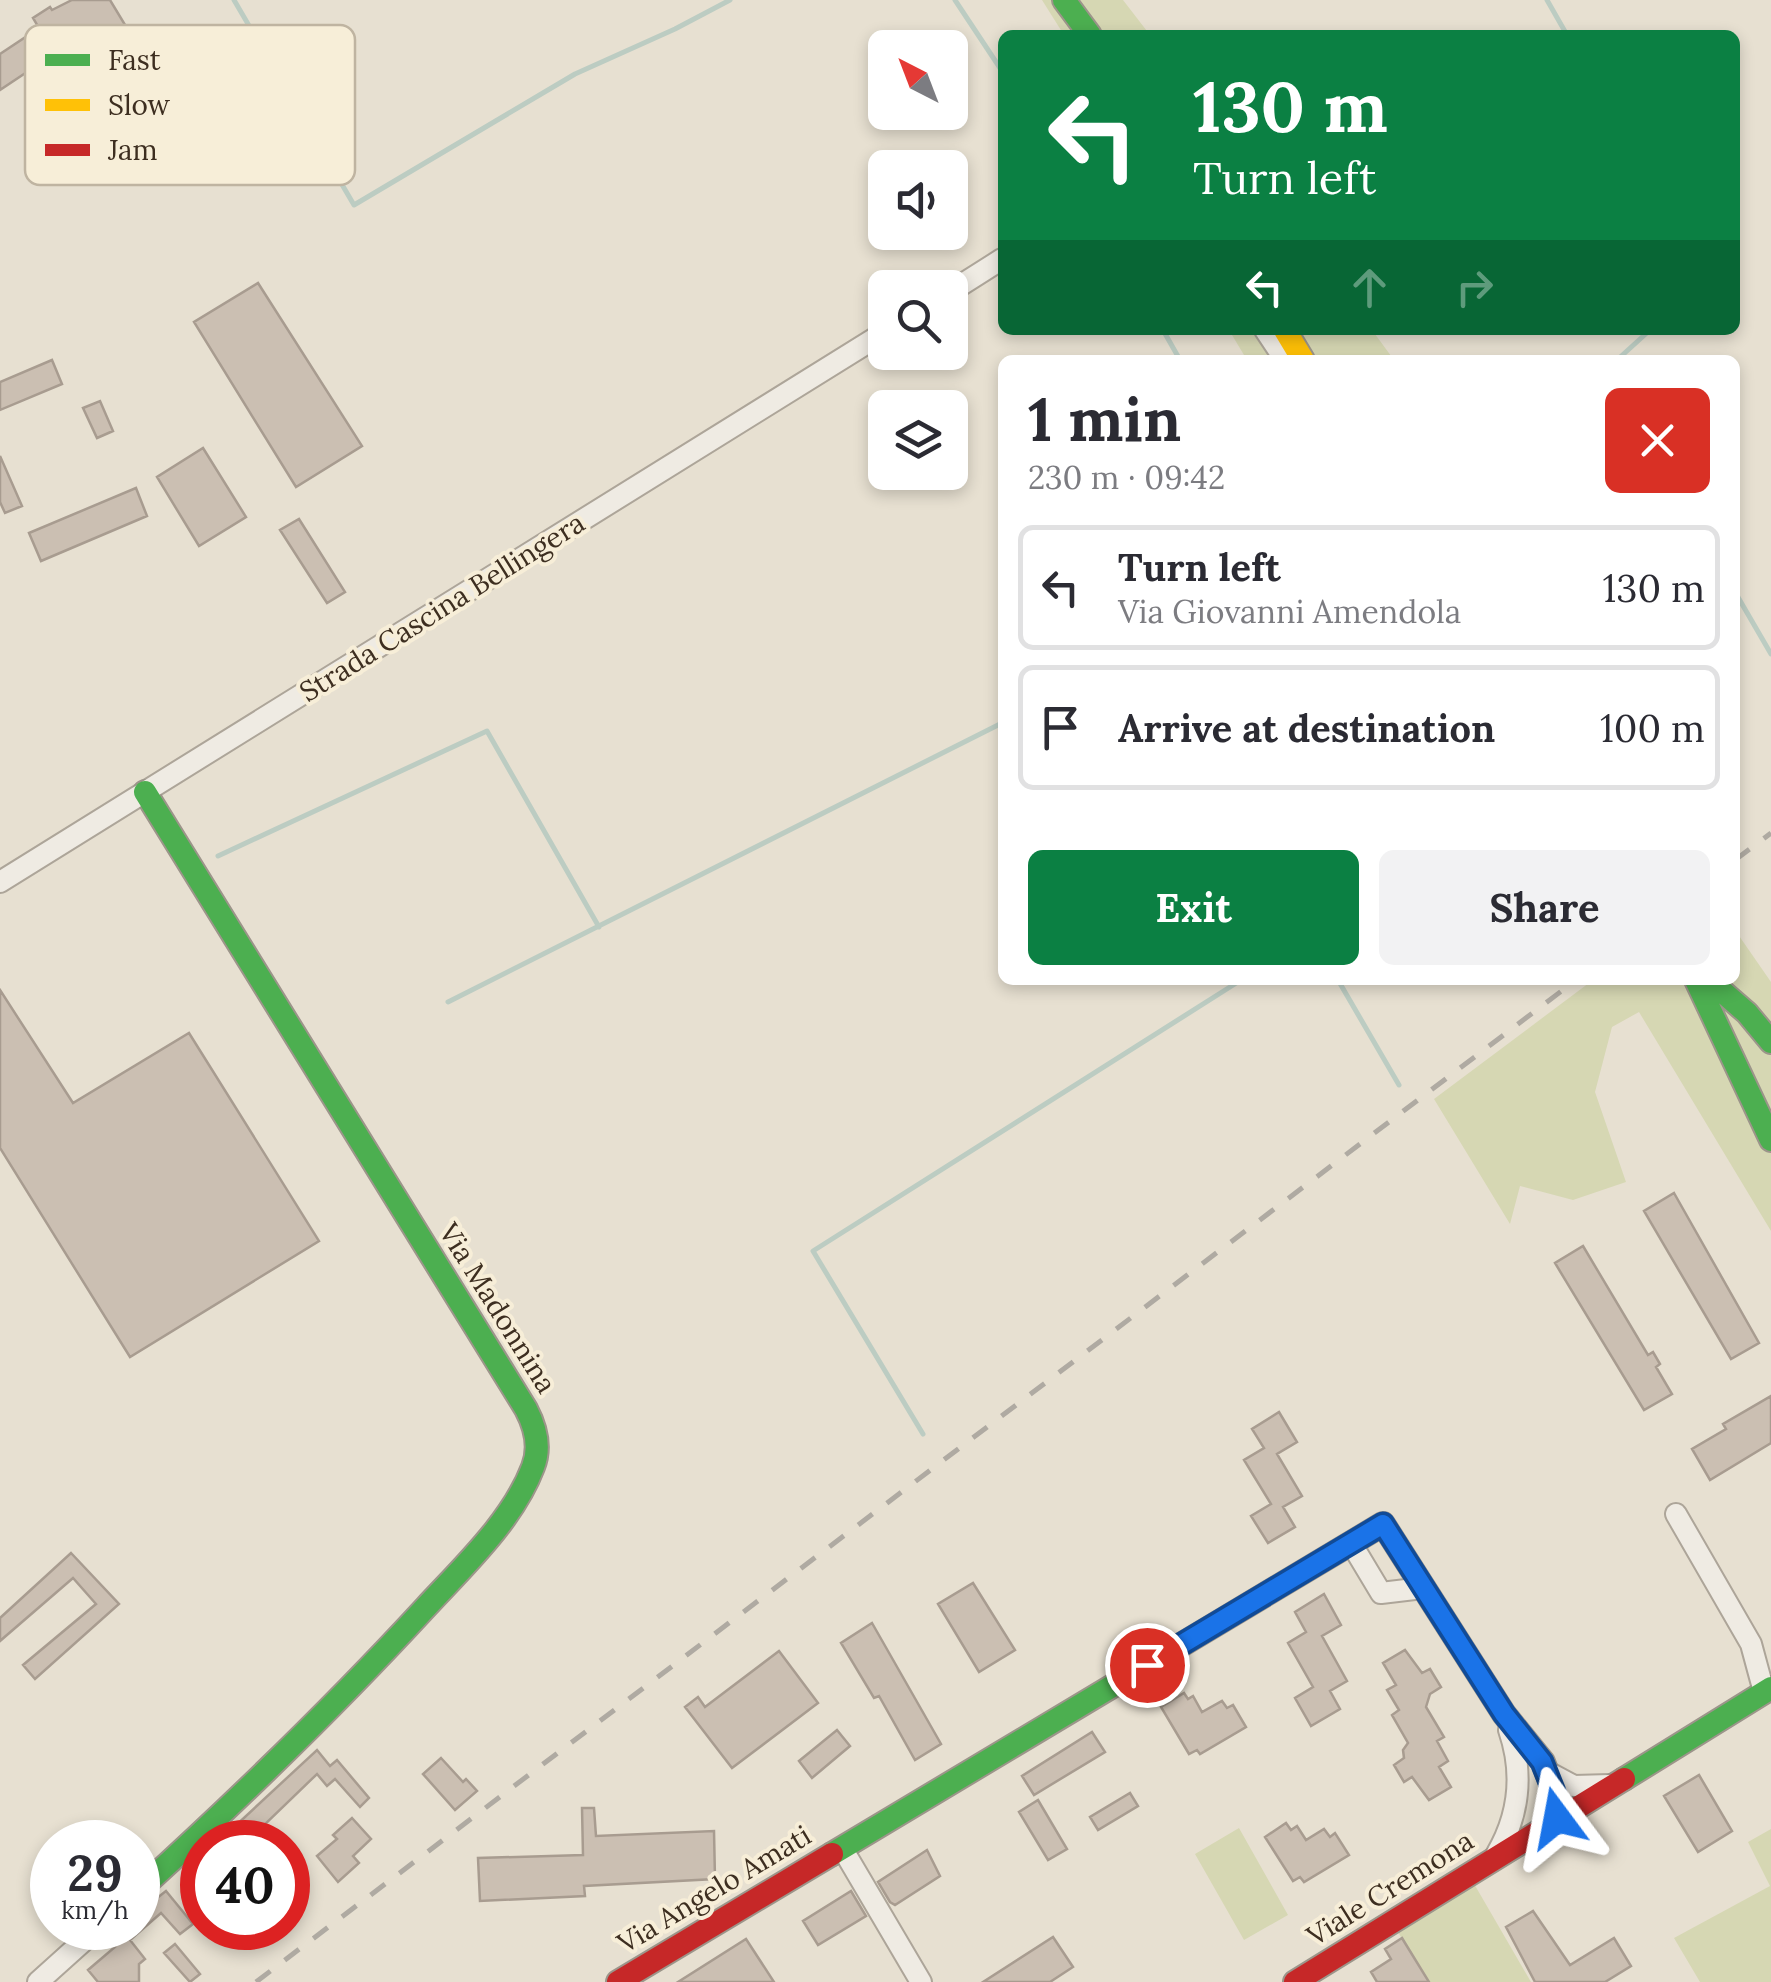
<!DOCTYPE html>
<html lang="en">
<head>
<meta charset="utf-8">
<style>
	:root { --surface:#fff; --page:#f2f2f3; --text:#2b2b33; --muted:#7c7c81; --line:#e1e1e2; --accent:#0b8043 }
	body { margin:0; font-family:Lora,serif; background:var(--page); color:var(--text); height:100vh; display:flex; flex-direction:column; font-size:38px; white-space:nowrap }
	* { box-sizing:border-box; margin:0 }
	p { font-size:32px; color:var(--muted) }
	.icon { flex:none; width:55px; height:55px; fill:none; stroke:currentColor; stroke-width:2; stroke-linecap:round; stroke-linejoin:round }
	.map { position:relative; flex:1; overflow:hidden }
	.drawer { position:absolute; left:998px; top:355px; width:742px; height:630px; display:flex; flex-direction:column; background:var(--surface); border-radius:15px; box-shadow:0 5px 15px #0003 }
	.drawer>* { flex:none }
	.guide { position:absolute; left:998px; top:30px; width:742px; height:305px; border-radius:15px; box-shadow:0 5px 15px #0003; background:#0b8043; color:#fff; overflow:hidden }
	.needle { width:65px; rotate:318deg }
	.tools { position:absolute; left:868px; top:30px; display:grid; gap:20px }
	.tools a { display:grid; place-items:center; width:100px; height:100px; border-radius:15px; background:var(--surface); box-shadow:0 5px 15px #0003; font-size:50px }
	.speed { position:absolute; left:30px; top:1820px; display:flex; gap:20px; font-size:50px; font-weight:700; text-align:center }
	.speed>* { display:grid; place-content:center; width:130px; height:130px; border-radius:50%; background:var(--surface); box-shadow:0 5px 15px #0003; line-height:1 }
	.speed small { font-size:25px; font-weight:400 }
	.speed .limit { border:15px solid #d22; background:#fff; color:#111 }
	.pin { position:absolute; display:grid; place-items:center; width:85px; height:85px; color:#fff; margin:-42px; border:5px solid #fff; border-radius:50%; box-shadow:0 2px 10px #0007 }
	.me { position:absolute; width:110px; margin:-55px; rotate:347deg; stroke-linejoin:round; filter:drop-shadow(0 0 8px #0008) }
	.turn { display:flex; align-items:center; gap:35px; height:210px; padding:0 30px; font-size:45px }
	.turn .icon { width:130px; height:130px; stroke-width:2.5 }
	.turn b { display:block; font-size:70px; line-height:85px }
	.lanes { display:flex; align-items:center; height:95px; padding:0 30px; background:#0003; justify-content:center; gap:50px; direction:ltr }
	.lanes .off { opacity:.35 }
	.round { display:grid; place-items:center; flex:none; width:105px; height:105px; border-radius:15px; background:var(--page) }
	.summary { display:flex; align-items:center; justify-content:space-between; height:170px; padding:0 30px }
	h1 { font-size:60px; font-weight:700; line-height:75px }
	.primary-button { display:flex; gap:20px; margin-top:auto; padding:20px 30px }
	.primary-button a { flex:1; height:115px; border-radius:15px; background:var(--accent); color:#fff; font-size:40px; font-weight:700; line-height:115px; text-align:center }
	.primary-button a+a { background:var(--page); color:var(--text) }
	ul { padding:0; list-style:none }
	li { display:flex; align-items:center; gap:30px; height:125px; margin:0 20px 15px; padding:0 10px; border:5px solid var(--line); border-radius:15px }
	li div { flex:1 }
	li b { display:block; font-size:38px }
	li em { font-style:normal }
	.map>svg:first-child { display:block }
	.green { fill:#d6d7b3 }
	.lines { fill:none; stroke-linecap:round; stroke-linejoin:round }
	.stream { stroke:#bcccc2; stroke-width:5 }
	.building { fill:#cbbfb2; stroke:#a89c90; stroke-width:2.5 }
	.street-casing { stroke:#ada599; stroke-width:24 }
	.fast-casing { stroke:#9c958a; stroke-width:26 }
	.slow-casing { stroke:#9c958a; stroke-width:26 }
	.jam-casing { stroke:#9c958a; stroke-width:26 }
	.street { stroke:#efebe3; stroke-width:20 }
	.fast { stroke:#4caf50; stroke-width:22 }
	.slow { stroke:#ffc107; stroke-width:22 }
	.jam { stroke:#c62828; stroke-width:22 }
	.rail { stroke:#afaaa2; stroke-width:5; stroke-dasharray:18 18; stroke-linecap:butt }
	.route-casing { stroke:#114b97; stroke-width:25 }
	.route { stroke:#1a73e8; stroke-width:18 }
	.labels { text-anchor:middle; stroke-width:8; stroke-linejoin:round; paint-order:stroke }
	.street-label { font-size:28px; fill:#3d2e20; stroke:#f7eed8 }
	.key { fill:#f7eed8; stroke:#bfb4a1; stroke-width:2.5 }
	.key-label { font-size:28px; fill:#3d2e20 }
</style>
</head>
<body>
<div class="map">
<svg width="1771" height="1982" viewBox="0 0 1771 1982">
	<rect width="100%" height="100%" fill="#e7e0d1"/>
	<path class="green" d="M1042 0H1123L1150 35H1064Z
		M1229 330H1372L1394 360H1247Z
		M1735 930 1771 982V1231L1639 1012 1612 1027 1595 1092 1626 1182 1573 1200 1520 1186 1510 1224 1434 1099 1593 980H1735Z
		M1239 1828 1288 1915 1244 1940 1195 1854Z
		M1771 1829V1982H1700L1674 1938 1770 1886 1748 1842Z
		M1473 1882 1531 1982H1429L1396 1929Z"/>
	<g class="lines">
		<path class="stream" d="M234 0 354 205 575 74 675 29 730 0
			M955 0 1002 71
			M1547 0 1567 35
			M1163 330 1180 360
			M1617 360 1650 330
			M1735 592 1771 654
			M218 856 487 731 599 927
			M1338 980 1399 1085
			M448 1002 1002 723
			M923 1434 813 1251 1241 980"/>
	</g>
	<path class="building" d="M72 0H110L136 43 139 54 110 69 87 32 0 90V54L39 28 33 18 50 7 52 10Z
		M258 283 362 446 296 487 194 322Z
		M52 360 62 384 0 410V382Z
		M100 401 113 431 97 438 83 408Z
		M203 448 246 517 199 546 157 477Z
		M0 456 22 506 5 513 0 502Z
		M136 488 147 516 41 561 29 533Z
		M299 519 345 592 327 603 280 530Z
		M0 990 73 1103 189 1033 319 1241 130 1357 0 1148Z
		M1674 1193 1759 1343 1731 1359 1644 1211Z
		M1583 1246 1648 1355 1653 1352 1660 1364 1656 1367 1672 1394 1644 1410 1555 1263Z
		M1771 1396V1443L1710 1480 1692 1449 1726 1429 1723 1424Z
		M1279 1412 1297 1442 1277 1454 1302 1496 1283 1507 1295 1527 1268 1543 1251 1516 1271 1504 1244 1460 1264 1448 1252 1429Z
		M71 1553 119 1604 35 1679 23 1665 96 1604 73 1578 0 1641V1618Z
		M973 1583 1015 1650 979 1672 938 1604Z
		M1324 1594 1341 1625 1322 1636 1347 1681 1330 1691 1340 1709 1311 1726 1295 1698 1313 1687 1288 1643 1306 1632 1295 1612Z
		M872 1623 941 1744 915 1760 879 1696 874 1698 841 1643Z
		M1405 1650 1422 1673 1430 1669 1441 1687 1430 1694 1426 1707 1444 1737 1437 1741 1448 1761 1439 1767 1451 1787 1429 1800 1412 1777 1404 1782 1394 1765 1404 1758 1403 1750 1408 1743 1392 1715 1399 1710 1387 1690 1396 1685 1383 1663Z
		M779 1651 818 1703 732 1768 685 1707 698 1697 705 1707Z
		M1184 1693 1188 1699 1193 1696 1202 1712 1222 1701 1227 1708 1233 1705 1246 1727 1200 1754 1197 1750 1189 1754 1161 1707Z
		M837 1730 850 1746 812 1778 799 1761Z
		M1092 1732 1105 1752 1034 1795 1022 1776Z
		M317 1750 330 1766 337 1760 369 1798 360 1807 335 1779 327 1786 317 1774 263 1826 270 1835 261 1842H218Z
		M441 1758 463 1782 466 1779 477 1791 455 1810 423 1774Z
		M1699 1775 1732 1831 1698 1852 1664 1796Z
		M1130 1793 1138 1806 1098 1830 1090 1817Z
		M1038 1800 1067 1849 1048 1860 1019 1812Z
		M582 1808H594L596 1836 714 1831 715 1879 584 1886 585 1896 480 1901 478 1858 583 1855Z
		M352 1818 371 1839 353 1856 359 1863 338 1882 317 1856 337 1839 333 1835Z
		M1286 1823 1291 1830 1297 1826 1306 1840 1324 1829 1330 1837 1335 1833 1349 1855 1304 1882 1300 1877 1293 1881 1265 1837Z
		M927 1850 940 1876 895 1905 890 1902 878 1882Z
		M166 1891 193 1924 180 1934 161 1913 130 1940 145 1959 139 1964V1982H98L88 1970 115 1947 108 1940 122 1928H138V1913Z
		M851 1891 866 1916 818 1945 803 1921Z
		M1533 1911 1570 1965 1614 1938 1631 1966 1605 1982H1535L1506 1927Z
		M1053 1937 1073 1967 1050 1982H983Z
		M1402 1938 1405 1943 1429 1982H1377L1371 1972 1391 1959 1385 1949Z
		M746 1939 774 1982H678Z
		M175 1944 200 1974 190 1982 164 1953Z"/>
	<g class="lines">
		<g class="street-casing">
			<path id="street" d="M950 292 1002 259
				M1265 330 1285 360
				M0 882 885 332
				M1676 1514 1751 1644 1764 1692
				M1351 1543 1381 1593 1423 1588
				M1546 1771 1574 1786 1610 1785
				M842 1848 921 1982
				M1496 1855C1519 1816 1524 1774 1509 1730
				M38 1982 98 1928"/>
		</g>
		<g class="fast-casing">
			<path id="fast" d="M1064 0 1090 35
				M1696 980 1771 1140
				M1709 980 1747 1013 1771 1042
				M1624 1779 1771 1688
				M832 1854 1383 1524 1504 1714 1543 1762 1554 1791 1557 1818
				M138 1891C238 1800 335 1706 426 1607 464 1566 513 1520 533 1467 541 1447 536 1428 526 1409L145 792"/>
		</g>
		<g class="slow-casing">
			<path id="slow" d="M1285 330 1303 360"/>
		</g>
		<g class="jam-casing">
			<path id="jam" d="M618 1982 832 1854
				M1295 1982 1624 1779"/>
		</g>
		<use href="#street" class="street"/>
		<use href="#fast" class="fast"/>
		<use href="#slow" class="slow"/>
		<use href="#jam" class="jam"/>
		<path class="rail" d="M1735 860 1771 833
			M256 1982 1576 980"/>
	</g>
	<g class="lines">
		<g class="route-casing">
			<path id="route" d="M1147 1665 1383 1524 1504 1714 1542 1762 1554 1792 1557 1818"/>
		</g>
		<use href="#route" class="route"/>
	</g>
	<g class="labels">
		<g class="street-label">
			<text transform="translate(442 607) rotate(-32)" y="10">Strada Cascina Bellingera</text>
			<text transform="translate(498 1308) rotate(58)" y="10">Via Madonnina</text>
			<text transform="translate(1390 1888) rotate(-32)" y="10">Viale Cremona</text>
			<text transform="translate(714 1889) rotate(-31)" y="10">Via Angelo Amati</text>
		</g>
	</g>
	<rect x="25" y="25" width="330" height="160" rx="15" class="key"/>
	<rect x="45" y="54" width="45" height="12" fill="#4caf50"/>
	<rect x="45" y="99" width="45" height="12" fill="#ffc107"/>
	<rect x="45" y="144" width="45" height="12" fill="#c62828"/>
	<g class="key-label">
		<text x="108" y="70">Fast</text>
		<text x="108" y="115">Slow</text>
		<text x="108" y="160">Jam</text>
	</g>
</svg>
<div class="tools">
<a><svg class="needle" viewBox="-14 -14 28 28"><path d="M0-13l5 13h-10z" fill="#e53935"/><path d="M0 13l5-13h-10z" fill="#7c7c81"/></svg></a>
<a><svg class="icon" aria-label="sound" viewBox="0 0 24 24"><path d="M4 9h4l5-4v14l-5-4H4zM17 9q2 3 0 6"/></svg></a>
<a><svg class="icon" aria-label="search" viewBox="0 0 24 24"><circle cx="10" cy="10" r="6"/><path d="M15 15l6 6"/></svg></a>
<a><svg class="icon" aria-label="layers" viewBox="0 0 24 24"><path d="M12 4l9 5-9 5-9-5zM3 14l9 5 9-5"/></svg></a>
</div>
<div class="speed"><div>29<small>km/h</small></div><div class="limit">40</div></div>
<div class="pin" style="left:1147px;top:1665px;background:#d93025"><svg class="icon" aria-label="arrive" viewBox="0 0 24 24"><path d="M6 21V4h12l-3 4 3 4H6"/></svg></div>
<svg class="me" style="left:1557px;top:1818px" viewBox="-20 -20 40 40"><path d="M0-17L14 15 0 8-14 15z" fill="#1a73e8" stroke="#fff" stroke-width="4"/></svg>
<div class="guide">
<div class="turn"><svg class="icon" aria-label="left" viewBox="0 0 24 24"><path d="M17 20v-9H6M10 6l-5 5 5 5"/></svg><div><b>130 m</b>Turn left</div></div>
<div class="lanes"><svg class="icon" aria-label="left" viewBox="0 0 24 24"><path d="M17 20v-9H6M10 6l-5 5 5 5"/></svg><svg class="icon off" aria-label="ahead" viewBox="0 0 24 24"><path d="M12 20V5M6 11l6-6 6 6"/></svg><svg class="icon off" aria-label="right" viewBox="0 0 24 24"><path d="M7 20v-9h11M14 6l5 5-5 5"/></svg></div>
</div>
<section class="drawer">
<div class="summary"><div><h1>1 min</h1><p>230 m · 09:42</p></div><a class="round" style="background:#d93025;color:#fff"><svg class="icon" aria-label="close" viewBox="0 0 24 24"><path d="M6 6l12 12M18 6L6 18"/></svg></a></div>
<ul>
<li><svg class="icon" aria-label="left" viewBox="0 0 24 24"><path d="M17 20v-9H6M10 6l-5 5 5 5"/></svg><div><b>Turn left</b><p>Via Giovanni Amendola</p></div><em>130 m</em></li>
<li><svg class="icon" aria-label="arrive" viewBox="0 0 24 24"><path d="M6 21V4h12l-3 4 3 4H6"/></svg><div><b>Arrive at destination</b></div><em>100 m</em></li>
</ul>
<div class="primary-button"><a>Exit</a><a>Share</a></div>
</section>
</div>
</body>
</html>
